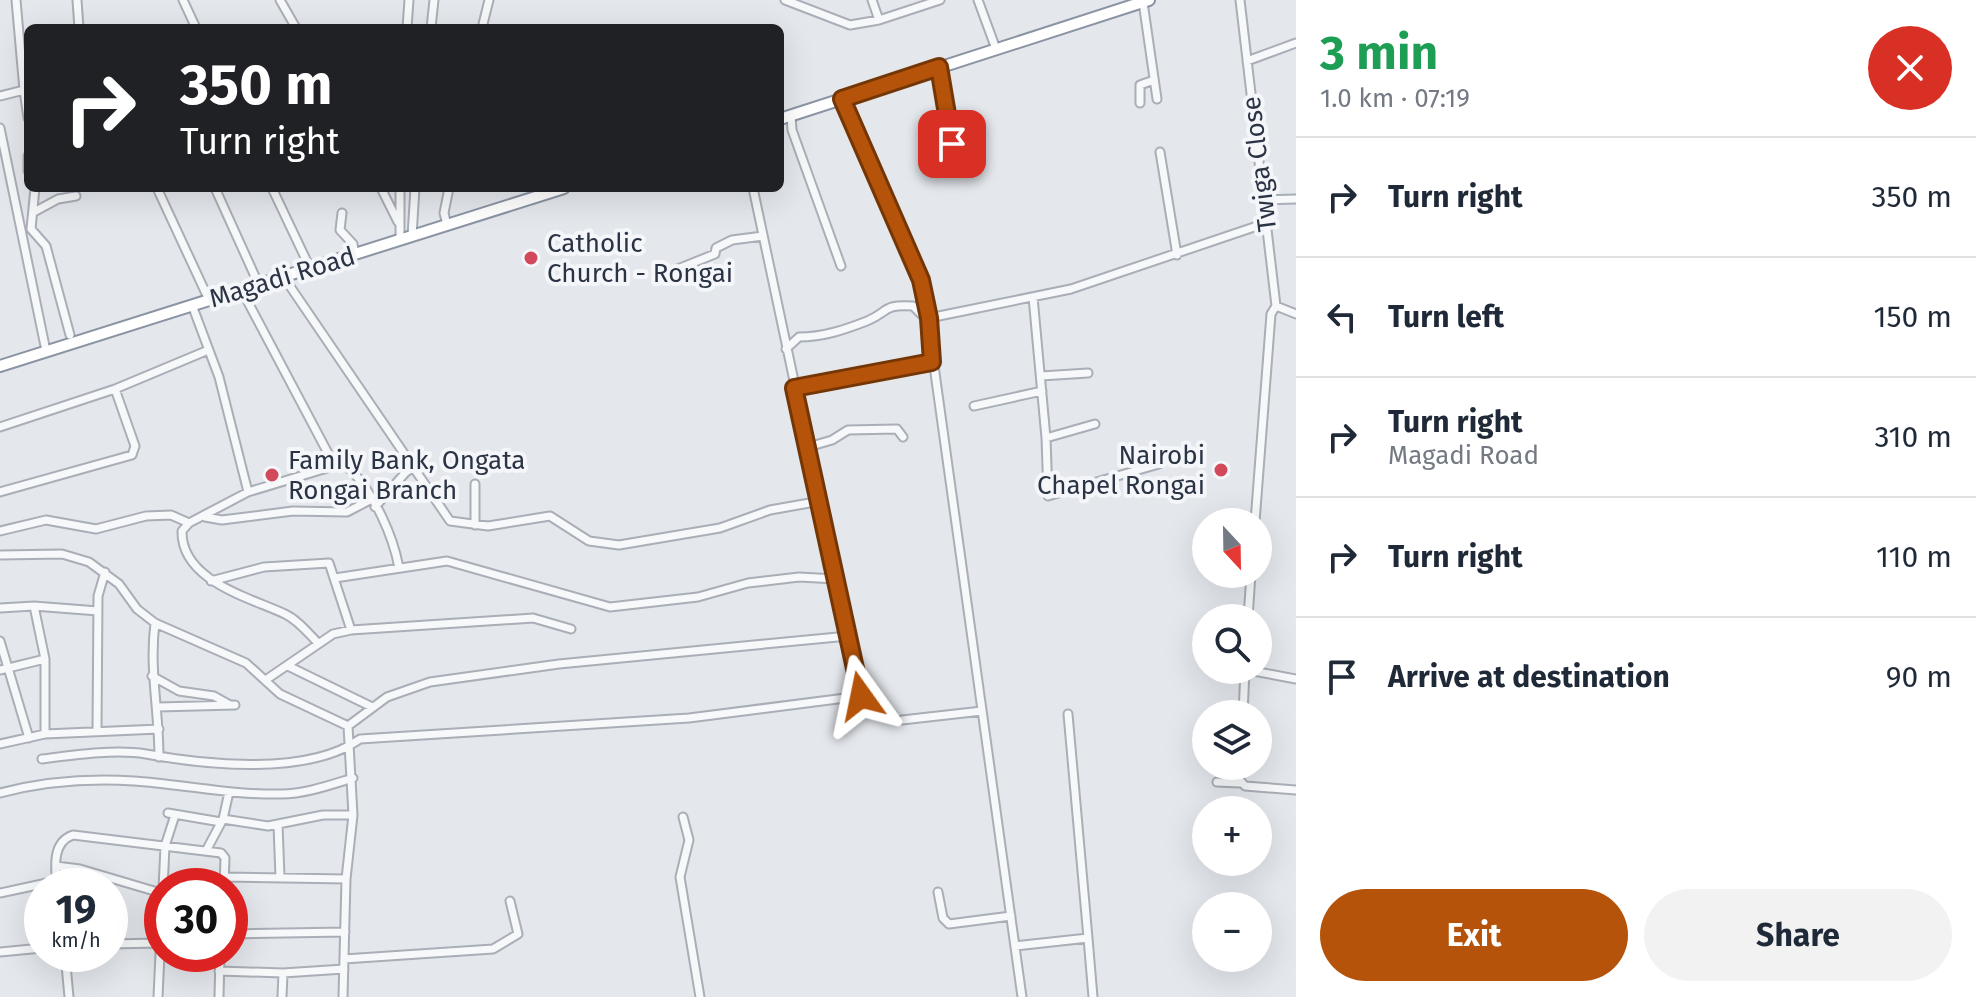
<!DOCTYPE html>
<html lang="en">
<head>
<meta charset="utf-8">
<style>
	:root { --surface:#fff; --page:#f2f2f3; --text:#1f2937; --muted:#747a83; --line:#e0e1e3; --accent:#b45309 }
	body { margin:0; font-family:"Fira Sans",sans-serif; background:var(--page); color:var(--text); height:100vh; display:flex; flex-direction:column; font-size:30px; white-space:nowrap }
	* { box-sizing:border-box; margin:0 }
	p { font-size:26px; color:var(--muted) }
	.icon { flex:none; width:44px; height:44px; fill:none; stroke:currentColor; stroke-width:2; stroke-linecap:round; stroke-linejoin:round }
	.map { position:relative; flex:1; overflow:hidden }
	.side { display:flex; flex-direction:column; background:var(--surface); width:680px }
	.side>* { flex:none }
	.top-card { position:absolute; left:24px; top:24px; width:760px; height:168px; border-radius:12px; box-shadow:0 8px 32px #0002; background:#202124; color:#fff; overflow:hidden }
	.needle { width:52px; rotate:158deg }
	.controls { position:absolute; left:1192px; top:508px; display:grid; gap:16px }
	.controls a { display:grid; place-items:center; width:80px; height:80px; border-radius:50%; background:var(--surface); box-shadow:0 8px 32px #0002; font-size:40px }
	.speed { position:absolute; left:24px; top:868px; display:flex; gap:16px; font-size:40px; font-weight:700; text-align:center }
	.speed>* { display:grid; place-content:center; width:104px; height:104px; border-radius:50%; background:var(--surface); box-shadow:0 8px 32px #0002; line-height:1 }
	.speed small { font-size:20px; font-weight:400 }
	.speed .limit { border:12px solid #d22; background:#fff; color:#111 }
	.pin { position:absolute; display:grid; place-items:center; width:68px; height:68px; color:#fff; margin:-34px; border-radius:16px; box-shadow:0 4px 12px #0006 }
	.me { position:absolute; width:88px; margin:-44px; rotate:348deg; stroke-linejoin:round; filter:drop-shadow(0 0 6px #0008) }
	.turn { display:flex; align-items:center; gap:28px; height:168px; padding:0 24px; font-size:36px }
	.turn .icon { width:104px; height:104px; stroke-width:2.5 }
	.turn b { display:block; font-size:56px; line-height:68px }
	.round { display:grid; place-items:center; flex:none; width:84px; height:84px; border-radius:42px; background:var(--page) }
	.overview { display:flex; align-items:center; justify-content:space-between; height:136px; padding:0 24px }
	h1 { font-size:48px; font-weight:700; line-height:60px; color:#1e9e55 }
	.action { display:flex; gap:16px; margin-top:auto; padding:16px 24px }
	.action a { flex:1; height:92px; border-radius:48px; background:var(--accent); color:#fff; font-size:32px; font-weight:700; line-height:92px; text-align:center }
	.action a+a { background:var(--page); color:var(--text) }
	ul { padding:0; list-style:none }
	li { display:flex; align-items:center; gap:24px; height:120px; padding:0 24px; border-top:2px solid var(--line) }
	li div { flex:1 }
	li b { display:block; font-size:30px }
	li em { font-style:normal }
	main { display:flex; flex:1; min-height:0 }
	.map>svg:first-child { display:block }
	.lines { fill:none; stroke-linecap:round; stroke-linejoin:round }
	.minor-casing { stroke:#a9aeb7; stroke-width:11 }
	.highway-casing { stroke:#8b94a3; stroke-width:14 }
	.minor { stroke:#f7f8fa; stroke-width:7 }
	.highway { stroke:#fff; stroke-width:10 }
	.route-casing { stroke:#753606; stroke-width:20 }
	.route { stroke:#b45309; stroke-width:14 }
	.poi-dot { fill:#d1495b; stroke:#f4f6f9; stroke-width:3 }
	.labels { text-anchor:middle; stroke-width:8; stroke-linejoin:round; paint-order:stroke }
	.street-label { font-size:26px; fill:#2b3445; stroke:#f4f6f9 }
	.poi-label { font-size:26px; fill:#2b3445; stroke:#f4f6f9; text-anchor:start }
</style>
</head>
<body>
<main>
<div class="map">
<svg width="1296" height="997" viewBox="0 0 1296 997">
	<rect width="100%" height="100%" fill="#e4e7ec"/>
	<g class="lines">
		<g class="minor-casing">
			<path id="minor" d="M77 0 79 28
				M183 0 196 28
				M280 0 296 28
				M785 0 850 25 879 20 940 0
				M872 0 879 20
				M978 0 996 49
				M1240 0 1276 306 1296 314
				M1143 2 1157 99
				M407 28 409 0
				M431 28 434 0
				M482 28 489 0
				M1247 61 1296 43
				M939 67 953 149
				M24 90 28 118
				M0 96 24 90 16 0
				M842 99 924 294 1022 997
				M1140 103V85L1154 80
				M791 115 792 130 841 266
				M0 128 46 351
				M1160 152 1177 255
				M28 156V171
				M35 188 31 229 46 246 70 335
				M157 188 209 300
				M215 188 258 283
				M272 188 310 268
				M381 188 398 222
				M400 188V239
				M1263 200 1296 199
				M34 212 58 199 76 196
				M342 213 340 230 353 244 355 254
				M447 225 444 213 449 188
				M412 236 415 188
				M675 270 715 254 716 248 732 240 763 236
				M283 276 450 521 488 526 550 516 589 541 619 545 720 528 770 510 821 501
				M241 289 330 457C337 464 344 464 351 470 374 494 393 535 399 568
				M1033 297 1046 438 1048 496 1159 464
				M192 305 219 377 248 492
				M929 318 1071 289 1266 223
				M786 349 799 337C823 337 844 330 867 321 889 312 882 304 913 306L925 318
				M1041 376 1088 373
				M794 388 932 362
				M974 406 1042 391
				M0 427 115 389 206 351
				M1046 438 1095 424
				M808 447 832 440 848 430 897 429 903 437
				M0 492 132 455 135 446 115 389
				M375 507 406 472 416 466
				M205 517 222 520 293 511 347 512 370 500
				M1255 522 1271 314 1276 306
				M475 525V484
				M0 531 46 520 96 529 146 516 171 515 189 523
				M0 555 62 554 89 562 119 584 137 609 155 623 246 663 280 694 348 726
				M335 578 447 561 610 607 698 597 748 583 799 577 836 579
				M211 581 264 567 329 563 351 630
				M34 606 45 659V734
				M0 608 34 606 98 611
				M1248 618 1251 574
				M155 623C149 669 159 711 159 757
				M0 641 29 738
				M318 643C308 633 298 620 285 614 251 598 181 581 182 531L189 523 248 492 337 465
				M288 666 370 706
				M0 670 45 659
				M1248 670 1296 679
				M152 676 179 691 214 696 230 705
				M267 679 333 634 351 630 533 618 571 629
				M158 707 235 705
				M1068 714 1088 938
				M1243 714 1245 670
				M902 720 982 711
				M97 731 98 596 105 572
				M0 744 45 734 159 729
				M42 759C74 755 114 749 146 754 206 765 308 776 360 739L689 718 861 696 753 188
				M1240 766 1239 779 1245 786 1296 790
				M1217 782 1240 783
				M0 793C54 779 109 777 165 784 203 788 241 795 281 794 305 794 330 785 353 778
				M168 813 221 822
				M683 817 689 840 680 877 700 997
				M223 819 268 826 323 815H353
				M278 825 280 877
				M207 849 223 819 229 792
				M56 866 80 869 161 893
				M225 877 346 879
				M57 886C55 867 52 842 73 835L221 853 225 858 224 886
				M938 892 943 918 949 924 1011 916
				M0 893 56 881
				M230 934 345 932
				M110 944 159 943
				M1015 946 1088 938 1093 997
				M0 952 42 948
				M65 954 69 997
				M344 959 493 949 518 934 510 901
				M219 971 283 973 344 969
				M158 997 165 846 175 815
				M219 997 220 954
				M282 997 283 973
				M343 997 346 879 353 815 348 726 387 697 430 682 559 664 848 636"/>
		</g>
		<g class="highway-casing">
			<path id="highway" d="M780 119 1149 0
				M0 366 564 188"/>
		</g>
		<use href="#minor" class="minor"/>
		<use href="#highway" class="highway"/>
	</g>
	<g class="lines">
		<g class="route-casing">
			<path id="route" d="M861 696 794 388 932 362 929 318 921 280 842 99 939 67 952 144"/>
		</g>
		<use href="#route" class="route"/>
	</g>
	<g class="poi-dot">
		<circle cx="531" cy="258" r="8"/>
		<circle cx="1221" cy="470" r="8"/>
		<circle cx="272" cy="475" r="8"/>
	</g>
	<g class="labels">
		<g class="street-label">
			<text transform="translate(1259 164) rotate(-97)" y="9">Twiga Close</text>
			<text transform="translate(282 277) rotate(-17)" y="9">Magadi Road</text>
		</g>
		<g class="poi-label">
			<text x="547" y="252">Catholic<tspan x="547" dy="30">Church - Rongai</tspan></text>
			<text x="1205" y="464" text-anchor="end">Nairobi<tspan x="1205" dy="30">Chapel Rongai</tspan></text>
			<text x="288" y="469">Family Bank, Ongata<tspan x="288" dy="30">Rongai Branch</tspan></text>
		</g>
	</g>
</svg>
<div class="controls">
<a><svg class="needle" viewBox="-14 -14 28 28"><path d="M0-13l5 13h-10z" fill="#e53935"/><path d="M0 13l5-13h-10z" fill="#747a83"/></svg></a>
<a><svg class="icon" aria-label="search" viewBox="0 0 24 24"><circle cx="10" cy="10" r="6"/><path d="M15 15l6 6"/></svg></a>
<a><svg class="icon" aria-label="layers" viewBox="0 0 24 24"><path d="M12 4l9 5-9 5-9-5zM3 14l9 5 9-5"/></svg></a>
<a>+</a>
<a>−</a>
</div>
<div class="speed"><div>19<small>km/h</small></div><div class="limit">30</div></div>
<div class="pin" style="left:952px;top:144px;background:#d93025"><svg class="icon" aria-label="arrive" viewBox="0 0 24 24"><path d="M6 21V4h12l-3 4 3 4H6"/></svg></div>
<svg class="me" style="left:861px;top:696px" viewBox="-20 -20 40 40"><path d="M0-17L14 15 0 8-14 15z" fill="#b45309" stroke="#fff" stroke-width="4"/></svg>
<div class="top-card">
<div class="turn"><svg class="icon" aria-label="right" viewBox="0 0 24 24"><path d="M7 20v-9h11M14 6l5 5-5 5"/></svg><div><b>350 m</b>Turn right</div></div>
</div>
</div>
<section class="side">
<div class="overview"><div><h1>3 min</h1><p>1.0 km · 07:19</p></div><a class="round" style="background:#d93025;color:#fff"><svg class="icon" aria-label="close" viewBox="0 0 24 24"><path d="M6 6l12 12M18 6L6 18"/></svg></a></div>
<ul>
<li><svg class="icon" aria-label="right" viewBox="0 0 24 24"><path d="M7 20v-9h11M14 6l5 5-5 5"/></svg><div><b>Turn right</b></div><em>350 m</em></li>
<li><svg class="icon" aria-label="left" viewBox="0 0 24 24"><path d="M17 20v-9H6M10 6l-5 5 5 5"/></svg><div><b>Turn left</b></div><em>150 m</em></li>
<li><svg class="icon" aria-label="right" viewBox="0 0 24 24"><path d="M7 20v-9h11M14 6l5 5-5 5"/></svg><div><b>Turn right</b><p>Magadi Road</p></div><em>310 m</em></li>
<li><svg class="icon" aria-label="right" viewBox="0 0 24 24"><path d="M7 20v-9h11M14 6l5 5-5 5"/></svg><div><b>Turn right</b></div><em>110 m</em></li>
<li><svg class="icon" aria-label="arrive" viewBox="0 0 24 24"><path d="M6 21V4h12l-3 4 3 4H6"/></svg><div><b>Arrive at destination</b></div><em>90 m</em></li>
</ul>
<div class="action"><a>Exit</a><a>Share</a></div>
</section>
</main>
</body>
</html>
